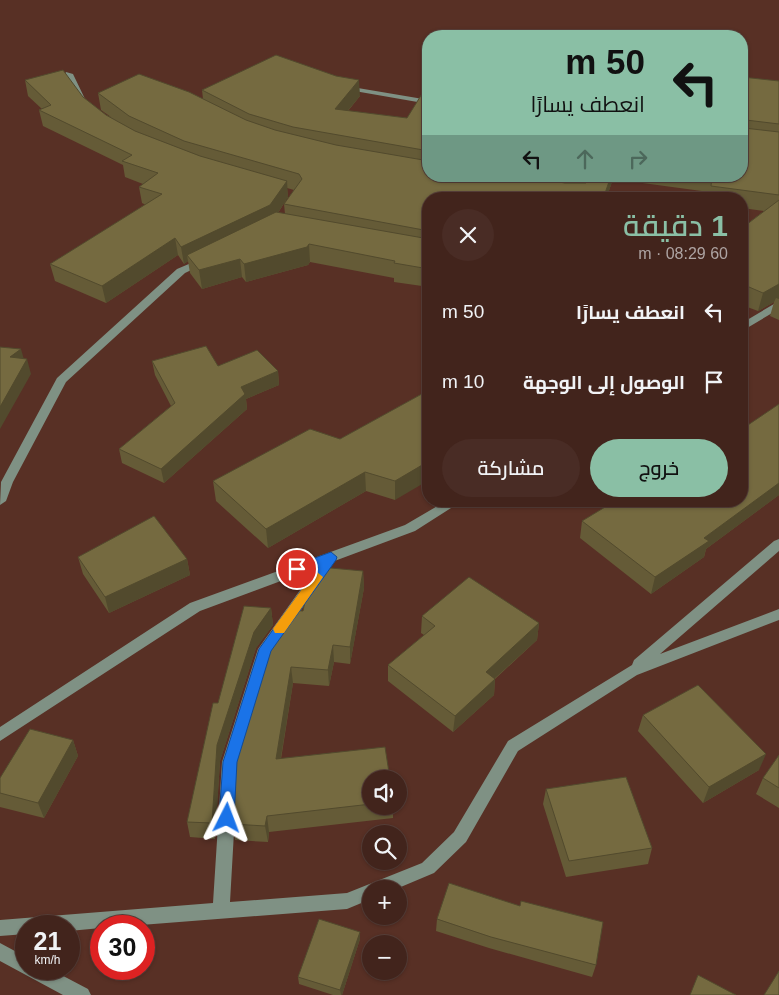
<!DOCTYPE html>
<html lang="ar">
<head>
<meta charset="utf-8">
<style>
	:root { --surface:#42241c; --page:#492c25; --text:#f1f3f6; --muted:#aea4a3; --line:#5a413b; --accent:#8abfa5 }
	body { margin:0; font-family:Arial,Cairo,sans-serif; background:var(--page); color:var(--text); direction:rtl; height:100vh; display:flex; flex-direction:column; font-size:19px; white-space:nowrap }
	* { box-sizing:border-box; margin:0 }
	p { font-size:16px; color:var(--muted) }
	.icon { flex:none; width:28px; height:28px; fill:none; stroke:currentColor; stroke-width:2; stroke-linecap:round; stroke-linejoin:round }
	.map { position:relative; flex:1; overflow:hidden; direction:ltr }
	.panel { position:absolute; left:422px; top:192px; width:326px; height:315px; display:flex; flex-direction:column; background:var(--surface); border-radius:20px; box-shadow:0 1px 4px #0004,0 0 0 1px var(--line); direction:rtl }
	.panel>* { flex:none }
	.top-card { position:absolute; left:422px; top:30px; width:326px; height:152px; border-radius:20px; box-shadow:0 1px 4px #0004,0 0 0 1px var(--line); direction:rtl; background:#8abfa5; color:#111; overflow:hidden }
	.controls { position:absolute; left:362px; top:770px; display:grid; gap:10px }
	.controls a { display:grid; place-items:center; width:45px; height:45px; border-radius:50%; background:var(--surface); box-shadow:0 1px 4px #0004,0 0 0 1px var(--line); font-size:25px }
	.speed { position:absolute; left:15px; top:915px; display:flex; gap:10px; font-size:25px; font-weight:700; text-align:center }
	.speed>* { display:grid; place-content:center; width:65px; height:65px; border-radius:50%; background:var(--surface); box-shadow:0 1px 4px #0004,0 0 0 1px var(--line); line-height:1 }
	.speed small { font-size:12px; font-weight:400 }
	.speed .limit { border:8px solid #d22; background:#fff; color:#111 }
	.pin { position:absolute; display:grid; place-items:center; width:42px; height:42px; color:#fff; margin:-21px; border:2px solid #fff; border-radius:50%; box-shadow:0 1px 5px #0007 }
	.me { position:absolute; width:55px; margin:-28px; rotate:3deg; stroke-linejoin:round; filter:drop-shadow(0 0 4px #0008) }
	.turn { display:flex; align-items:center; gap:18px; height:105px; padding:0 20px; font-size:22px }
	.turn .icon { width:65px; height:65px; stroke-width:2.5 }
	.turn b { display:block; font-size:35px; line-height:42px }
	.lanes { display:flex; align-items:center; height:48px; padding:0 20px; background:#0003; justify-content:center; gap:25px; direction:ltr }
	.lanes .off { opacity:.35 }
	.round { display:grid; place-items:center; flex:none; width:52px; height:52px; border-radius:26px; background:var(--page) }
	.overview { display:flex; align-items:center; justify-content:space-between; height:85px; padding:0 20px }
	h1 { font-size:30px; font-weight:600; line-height:38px; color:var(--accent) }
	.action { display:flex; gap:10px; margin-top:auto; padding:10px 20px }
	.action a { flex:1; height:58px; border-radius:30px; background:var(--accent); color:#111; font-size:20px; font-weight:600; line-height:58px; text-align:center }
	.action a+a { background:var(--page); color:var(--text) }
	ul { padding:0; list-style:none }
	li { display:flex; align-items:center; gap:15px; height:70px; padding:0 20px }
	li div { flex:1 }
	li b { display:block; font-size:19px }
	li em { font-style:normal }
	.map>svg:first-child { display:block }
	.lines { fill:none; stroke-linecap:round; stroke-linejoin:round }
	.minor { fill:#7f9184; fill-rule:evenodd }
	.wall { fill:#655b37; fill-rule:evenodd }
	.shaded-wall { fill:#524a2d }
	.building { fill:#756a40; stroke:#524a2d }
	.route { fill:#1a73e8; stroke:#114b97 }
	.slow { fill:#f59e0b }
</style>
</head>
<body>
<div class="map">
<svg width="779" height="995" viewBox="0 0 779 995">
	<rect width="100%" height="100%" fill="#583025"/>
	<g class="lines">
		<path class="minor" d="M66 72 73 74 85 99 84 101 77 99 65 74Z
			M340 85 429 100V104L343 89 339 87Z
			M203 258 208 261 206 263 185 273 66 382 13 482 6 501 0 505 1 482 57 378 177 269Z
			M779 301V309L742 331V323Z
			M446 501H462L415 531 200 611 0 741V727L190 603 405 525Z
			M779 539V551L660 654 779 609V620L637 675 518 751 466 842 434 873 396 889H371V899L347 909 128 926H101V928L69 931V926H26V934L0 936V920L213 903 222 762 258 649 313 572H323L325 576 272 651 238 762 230 902 347 893 422 863 454 832 508 741 632 665 634 660 774 541Z
			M0 943 26 957V969H50L88 989 91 995H63L0 961Z"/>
	</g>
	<path class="wall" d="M742 77 779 81V320L770 316 774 302 758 311 742 305V228L764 211 742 208V199H708L709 192 613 179 606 199H429V287L394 282V278L310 262 308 265 246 282 242 277 202 289 190 273 188 261 184 264 178 255 106 303 55 281 50 264 146 205 142 203 139 187 143 184 125 177 123 165 43 126 39 110 42 109 28 96 25 80 83 97 106 115 111 117 101 110 98 93 203 99 202 90 360 96 348 111 407 118 429 90V176H742ZM287 188 294 190 284 204 285 214 278 213 288 197Z
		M152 361 278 371 279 385 246 399 247 409 164 483 122 463 119 449 171 406 155 375Z
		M429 390 395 500 366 491 268 548 216 501 213 481 340 439Z
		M779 404V495L706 549 704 557 651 594 580 538 582 521 742 501Z
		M78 557 187 559 190 575 109 613 83 574Z
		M363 571 364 588 350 664 334 662 329 686 293 683 281 759 371 779V806H393V818L269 832 268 842 235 840 233 824 303 611Z
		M271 608 273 625 256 648 220 761 215 839 190 837 187 822 218 703Z
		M422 616 539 623 537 640 495 679 494 695 453 732 388 681V665L424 635 421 633Z
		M643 715 759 770 703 803 638 731Z
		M73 740 78 756 44 818 0 807V778Z
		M779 755V808L756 794 763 778Z
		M546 789 652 848 648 864 566 877 543 804Z
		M437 919 596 965 592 977 489 948 436 931Z
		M360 932V939L342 995H333L299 984 298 977Z"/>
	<path class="shaded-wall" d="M359 80 360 96 335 126V109Z
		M611 176H613V179L606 199H603Z
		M287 181 288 197 272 222 187 255 188 261 184 264 181 247Z
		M175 238 178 255 106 303 102 286Z
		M309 244 310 262 308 265 246 282 244 264Z
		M240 259 242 277 202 289 199 270Z
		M779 284V299L776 298 774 302 758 311 763 293Z
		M21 349 25 363 27 359 31 374 0 429V407L10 357Z
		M278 371 279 385 246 399 247 409 164 483 161 469 241 387Z
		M429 461V480L395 500V481Z
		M365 472 366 491 268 548 266 529Z
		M779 483V495L706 549 704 557 651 594 655 577 704 538Z
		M187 559 190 575 109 613 105 597Z
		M363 571 364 588 350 664V647Z
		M271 608 273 625 256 648 220 761 215 839 212 823 217 745 254 632Z
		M539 623 537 640 484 688 486 672Z
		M333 645 334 662 329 686 328 670Z
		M291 667 293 683 278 775 276 759Z
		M495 679 494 695 453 732 455 716Z
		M73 740 78 756 44 818 38 803Z
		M766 754 759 770 703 803 709 787Z
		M267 816 269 832 268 842 265 826Z
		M360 932V939L342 995H341L340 990Z"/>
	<path class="building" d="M276 55 336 76 359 80 335 109 407 118 425 89 429 90V151L293 127 249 114 202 90Z
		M63 70 83 97 106 115 135 131 200 156 287 181 270 205 181 247 175 238 102 286 50 264 162 194 139 187 158 173 122 161 132 155 39 110 51 105 25 80Z
		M139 74 189 92 246 120 275 130 336 145 429 161V176H524L565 183H586L588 181 583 177 580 176H611L603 199H429V231L284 204 302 179 299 174 184 141 129 116 98 93Z
		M742 77 779 81V124L746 120 744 128 779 132V195L711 186 712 176H742Z
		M779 200V284L763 293 742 284V228Z
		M276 212 429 239V269L394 263 395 261 309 244 307 247 244 264 240 259 199 270 187 255Z
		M206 346 218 366 257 350 278 371 241 387 245 394 161 469 119 449 175 403 152 361Z
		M0 347 21 349 10 357 27 359 0 407Z
		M429 390V461L395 481 365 472 266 529 213 481 310 429 340 439Z
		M779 404V483L704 538 709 541 655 577 582 521 615 501H742V429Z
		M154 516 187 559 105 597 78 557Z
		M320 567 363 571 350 647 333 645 328 670 291 667 276 759 385 747 390 779H371V804L267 816 265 826 233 824 237 746 272 635 290 610 303 611 309 583Z
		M469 577 539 623 486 672 495 679 455 716 388 665 435 626 422 616Z
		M244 606 271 608 254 632 217 745 212 823 187 822 213 703H218Z
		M698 685 766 754 709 787 643 715Z
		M30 729 73 740 38 803 0 793V778Z
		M779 755V788L763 778Z
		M626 777 652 848 569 861 546 789Z
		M449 883 520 906 521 901 603 922 596 965 491 937 437 919Z
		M319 919 360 932 340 990 298 977Z
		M779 971V995H764Z
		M698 975 736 995H690Z"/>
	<path class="route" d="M331 552 337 557 336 560 271 651 237 762 234 818 232 822 227 824 222 822 219 818 223 762 259 649 318 567 297 574 291 569 293 566Z"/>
	<path class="slow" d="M317 572 323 577 321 580 284 633H275L273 629 275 626 313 574Z"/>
</svg>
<div class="controls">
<a><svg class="icon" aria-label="sound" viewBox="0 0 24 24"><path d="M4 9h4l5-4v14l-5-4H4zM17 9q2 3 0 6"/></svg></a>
<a><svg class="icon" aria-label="search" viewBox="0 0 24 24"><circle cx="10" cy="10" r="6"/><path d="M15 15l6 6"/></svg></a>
<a>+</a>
<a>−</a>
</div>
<div class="speed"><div>21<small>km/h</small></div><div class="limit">30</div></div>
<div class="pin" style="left:297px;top:569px;background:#d93025"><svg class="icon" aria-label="arrive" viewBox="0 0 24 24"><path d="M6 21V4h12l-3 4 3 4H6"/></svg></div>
<svg class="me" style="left:227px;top:818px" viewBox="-20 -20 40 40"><path d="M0-17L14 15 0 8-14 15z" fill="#1a73e8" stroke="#fff" stroke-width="4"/></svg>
<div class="top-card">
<div class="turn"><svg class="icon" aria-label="left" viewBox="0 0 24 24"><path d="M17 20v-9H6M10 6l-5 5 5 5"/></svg><div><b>50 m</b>انعطف يسارًا</div></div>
<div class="lanes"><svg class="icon" aria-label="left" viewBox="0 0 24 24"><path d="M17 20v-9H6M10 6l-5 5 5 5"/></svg><svg class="icon off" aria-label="ahead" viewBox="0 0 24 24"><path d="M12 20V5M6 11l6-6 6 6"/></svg><svg class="icon off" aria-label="right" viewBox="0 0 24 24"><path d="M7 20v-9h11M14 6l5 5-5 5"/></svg></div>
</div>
<section class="panel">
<div class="overview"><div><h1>1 دقيقة</h1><p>60 m · 08:29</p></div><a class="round"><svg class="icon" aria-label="close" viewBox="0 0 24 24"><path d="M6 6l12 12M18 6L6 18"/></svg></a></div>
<ul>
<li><svg class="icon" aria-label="left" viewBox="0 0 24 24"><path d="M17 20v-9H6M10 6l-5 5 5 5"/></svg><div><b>انعطف يسارًا</b></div><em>50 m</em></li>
<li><svg class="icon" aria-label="arrive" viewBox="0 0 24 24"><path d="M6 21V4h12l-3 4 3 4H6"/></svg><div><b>الوصول إلى الوجهة</b></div><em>10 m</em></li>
</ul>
<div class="action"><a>خروج</a><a>مشاركة</a></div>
</section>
</div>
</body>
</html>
